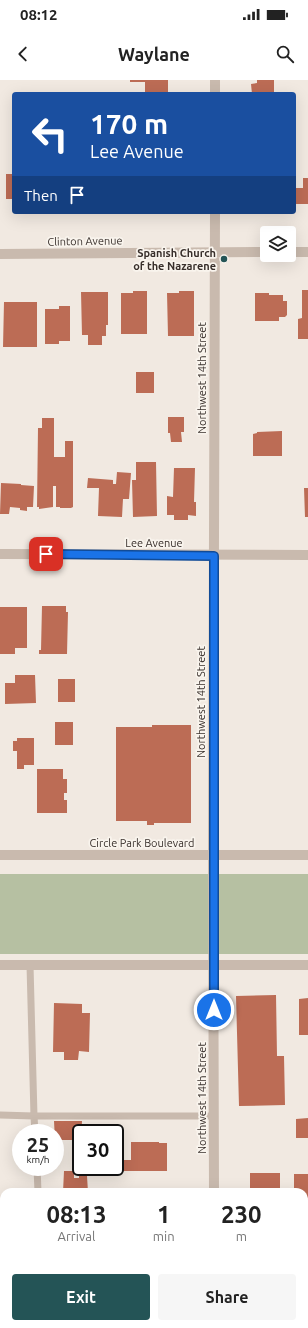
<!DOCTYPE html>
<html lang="en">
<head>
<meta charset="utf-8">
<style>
	:root { --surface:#fff; --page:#f6f6f6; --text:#222; --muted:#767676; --accent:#245456 }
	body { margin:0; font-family:Ubuntu,sans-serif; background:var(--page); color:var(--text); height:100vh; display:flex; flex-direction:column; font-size:15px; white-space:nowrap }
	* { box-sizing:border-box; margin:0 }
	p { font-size:13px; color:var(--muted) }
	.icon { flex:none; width:22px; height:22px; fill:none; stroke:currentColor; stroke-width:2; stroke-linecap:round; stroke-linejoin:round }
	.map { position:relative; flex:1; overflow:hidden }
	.panel { position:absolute; left:0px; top:1108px; width:308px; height:140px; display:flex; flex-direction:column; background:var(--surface); border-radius:12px 12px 0 0; box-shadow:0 4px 16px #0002 }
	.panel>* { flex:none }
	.top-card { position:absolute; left:12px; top:12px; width:284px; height:122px; border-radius:4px; box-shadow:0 4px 16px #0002; background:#1a4fa0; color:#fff; overflow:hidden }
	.controls { position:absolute; left:260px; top:146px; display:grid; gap:8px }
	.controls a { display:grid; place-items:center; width:36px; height:36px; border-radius:4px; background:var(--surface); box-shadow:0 4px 16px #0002; font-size:20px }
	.speed { position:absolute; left:12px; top:1044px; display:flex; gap:8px; font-size:20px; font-weight:700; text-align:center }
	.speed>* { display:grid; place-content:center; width:52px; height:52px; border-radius:50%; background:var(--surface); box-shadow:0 4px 16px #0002; line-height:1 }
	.speed small { font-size:10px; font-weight:400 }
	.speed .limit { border:2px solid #111; border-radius:6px; background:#fff; color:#111 }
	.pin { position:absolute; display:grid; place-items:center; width:34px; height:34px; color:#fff; margin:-17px; border-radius:8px; box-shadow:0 2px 6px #0006 }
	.me { position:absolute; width:44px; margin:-22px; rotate:0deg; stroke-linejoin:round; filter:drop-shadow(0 0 3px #0008) }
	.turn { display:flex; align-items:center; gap:14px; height:84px; padding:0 12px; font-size:18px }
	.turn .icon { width:52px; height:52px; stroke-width:2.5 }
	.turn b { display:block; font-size:28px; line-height:34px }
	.then { display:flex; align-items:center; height:38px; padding:0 12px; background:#0003; gap:8px; font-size:15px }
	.eta { display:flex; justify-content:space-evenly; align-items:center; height:68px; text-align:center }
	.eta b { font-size:24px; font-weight:700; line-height:28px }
	.cta { display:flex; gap:8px; margin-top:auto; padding:8px 12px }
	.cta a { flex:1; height:46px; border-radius:4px; background:var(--accent); color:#fff; font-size:16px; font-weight:700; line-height:46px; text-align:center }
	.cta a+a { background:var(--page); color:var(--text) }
	.status { display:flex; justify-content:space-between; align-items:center; height:28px; padding:0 20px; background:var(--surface); direction:ltr }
	.status svg { height:11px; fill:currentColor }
	header { display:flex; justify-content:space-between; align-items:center; height:52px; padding:0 12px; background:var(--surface); font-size:18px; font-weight:700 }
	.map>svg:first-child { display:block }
	.green { fill:#b6c0a2 }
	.building { fill:#bc6c55 }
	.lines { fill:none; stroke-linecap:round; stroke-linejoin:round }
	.lane { stroke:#c9baae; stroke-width:7 }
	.street { stroke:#c9baae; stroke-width:10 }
	.route-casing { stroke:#114b97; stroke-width:10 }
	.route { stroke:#1a73e8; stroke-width:7 }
	.poi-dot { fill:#245456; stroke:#f9f4ed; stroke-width:1.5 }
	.labels { text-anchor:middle; stroke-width:3.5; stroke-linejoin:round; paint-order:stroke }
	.street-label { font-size:11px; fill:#382f2b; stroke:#f9f4ed }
	.poi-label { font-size:11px; font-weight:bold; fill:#382f2b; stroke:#f9f4ed; text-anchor:end }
</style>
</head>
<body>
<div class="status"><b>08:12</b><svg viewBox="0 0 49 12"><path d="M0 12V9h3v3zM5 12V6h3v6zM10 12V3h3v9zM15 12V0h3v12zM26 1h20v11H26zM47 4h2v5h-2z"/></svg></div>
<header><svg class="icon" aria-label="back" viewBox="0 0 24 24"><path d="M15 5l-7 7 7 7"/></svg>Waylane<svg class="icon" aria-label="search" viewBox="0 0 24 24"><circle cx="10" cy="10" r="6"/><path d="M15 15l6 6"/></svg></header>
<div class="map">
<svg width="308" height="1248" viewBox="0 0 308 1248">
	<rect width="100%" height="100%" fill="#f1e9e1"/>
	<path class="green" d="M0 794H308V874H0Z"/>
	<path class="building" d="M130 0H168V13L145 14V2H130Z
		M257 0H274V14H252L251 4 257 3Z
		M6 94H14V119H6Z
		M303 98H308V124H294L295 108H303Z
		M302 210H308V259H298V239L302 238Z
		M133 211H147V254H121V213H133Z
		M179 211H194V256H168L167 213H179Z
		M81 212H108V245H106V256H102V265H88V255H82Z
		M255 213H269V215H283V221H287V235L285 237H279V241H255Z
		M4 222H37V267H3Z
		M59 226H70V261H59V264H45V229H59Z
		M136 292H154V313H136Z
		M168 337H184V352H181L182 362H171L170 353H168Z
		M42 338H54V377H65V361H73V427L71 428H60V427H56V406H53V427L39 429V427H37L38 348H42Z
		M282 351V376H253V354L257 353V352Z
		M136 382H156L157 436 133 437 132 400H136Z
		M174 388H195L194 422H196V436L188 435V440H174V435H167V416L173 417Z
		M117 392 131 393 129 419H123L122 437 98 436 99 408H87L88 398 113 400V404H116Z
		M1 403 21 404V405L34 406 33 427H27V431L20 430V428L10 427 9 434H0Z
		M304 408H308V437H305Z
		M42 526H66V532H68L67 574H39V570H41Z
		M0 527H27V568H15V574H0Z
		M15 595H35L36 623 5 624V603H15Z
		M58 599H75V622H58Z
		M55 642H73V665H55Z
		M152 645H191V743H154V745H147V741H116V647H152Z
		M17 658H34V685H24V689H17V671H13V661H17Z
		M37 689H63V699H67V713H64V720H67V733H37Z
		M276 915 277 976H284L285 1025 239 1026 236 916Z
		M308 918V955H299V919Z
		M54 923 82 924V933H90L89 972 79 971 78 980H64V972H53Z
		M308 1038V1058H296V1039Z
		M54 1041H82L81 1060H55Z
		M131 1062H159V1063H167V1091H111V1087H115V1080H131Z
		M64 1091H74V1098H79V1095L87 1096 88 1112H63Z
		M250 1093H280V1112H250Z
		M294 1094H308V1139H306V1135H304V1112H294Z
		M304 1231H308V1248H300V1244H304Z
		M0 1235H4V1244H12V1248H0Z
		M38 1244H74V1247L38 1248Z
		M139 1244H169V1248H139Z
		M262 1244H287V1248H262Z"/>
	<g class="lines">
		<path class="lane" d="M30 885 34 1036H214
			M0 1035 34 1036 35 1053
			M37 1087 38 1112
			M0 1137H4"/>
		<path class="street" d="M215 14V0
			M289 172H308
			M0 174 267 172
			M0 474 308 475
			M0 775H308
			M0 885H308
			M214 1112 213 775 215 132
			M0 1182H4
			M304 1182H308
			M215 1244V1248"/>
	</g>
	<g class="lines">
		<g class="route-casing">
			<path id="route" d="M46 474 214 476V930"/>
		</g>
		<use href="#route" class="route"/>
	</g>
	<circle class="poi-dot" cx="224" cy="179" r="4"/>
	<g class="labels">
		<g class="street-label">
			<text transform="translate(85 161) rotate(-1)" y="4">Clinton Avenue</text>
			<text transform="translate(202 298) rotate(-90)" y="4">Northwest 14th Street</text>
			<text x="154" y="467">Lee Avenue</text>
			<text transform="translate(201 622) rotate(-90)" y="4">Northwest 14th Street</text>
			<text x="142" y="767">Circle Park Boulevard</text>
			<text transform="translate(202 1018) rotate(-90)" y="4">Northwest 14th Street</text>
		</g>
		<g class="poi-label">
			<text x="216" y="177">Spanish Church<tspan x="216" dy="13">of the Nazarene</tspan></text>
		</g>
	</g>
</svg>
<div class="controls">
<a><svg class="icon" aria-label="layers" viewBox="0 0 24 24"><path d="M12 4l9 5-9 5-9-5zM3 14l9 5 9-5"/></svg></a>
</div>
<div class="speed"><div>25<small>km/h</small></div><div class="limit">30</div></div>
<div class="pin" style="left:46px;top:474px;background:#d93025"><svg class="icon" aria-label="arrive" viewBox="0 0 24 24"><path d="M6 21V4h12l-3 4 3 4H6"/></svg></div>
<svg class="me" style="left:214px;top:930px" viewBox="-20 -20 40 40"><circle r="17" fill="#1a73e8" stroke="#fff" stroke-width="3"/><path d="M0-11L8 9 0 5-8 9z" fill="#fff"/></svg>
<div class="top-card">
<div class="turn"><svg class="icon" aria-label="left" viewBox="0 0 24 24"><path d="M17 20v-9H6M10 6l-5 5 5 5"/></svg><div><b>170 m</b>Lee Avenue</div></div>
<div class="then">Then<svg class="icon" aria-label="arrive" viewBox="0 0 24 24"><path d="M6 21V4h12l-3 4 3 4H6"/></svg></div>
</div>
<section class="panel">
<div class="eta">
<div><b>08:13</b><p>Arrival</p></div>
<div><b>1</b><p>min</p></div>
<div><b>230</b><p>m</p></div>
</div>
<div class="cta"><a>Exit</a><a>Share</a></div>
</section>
</div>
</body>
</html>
